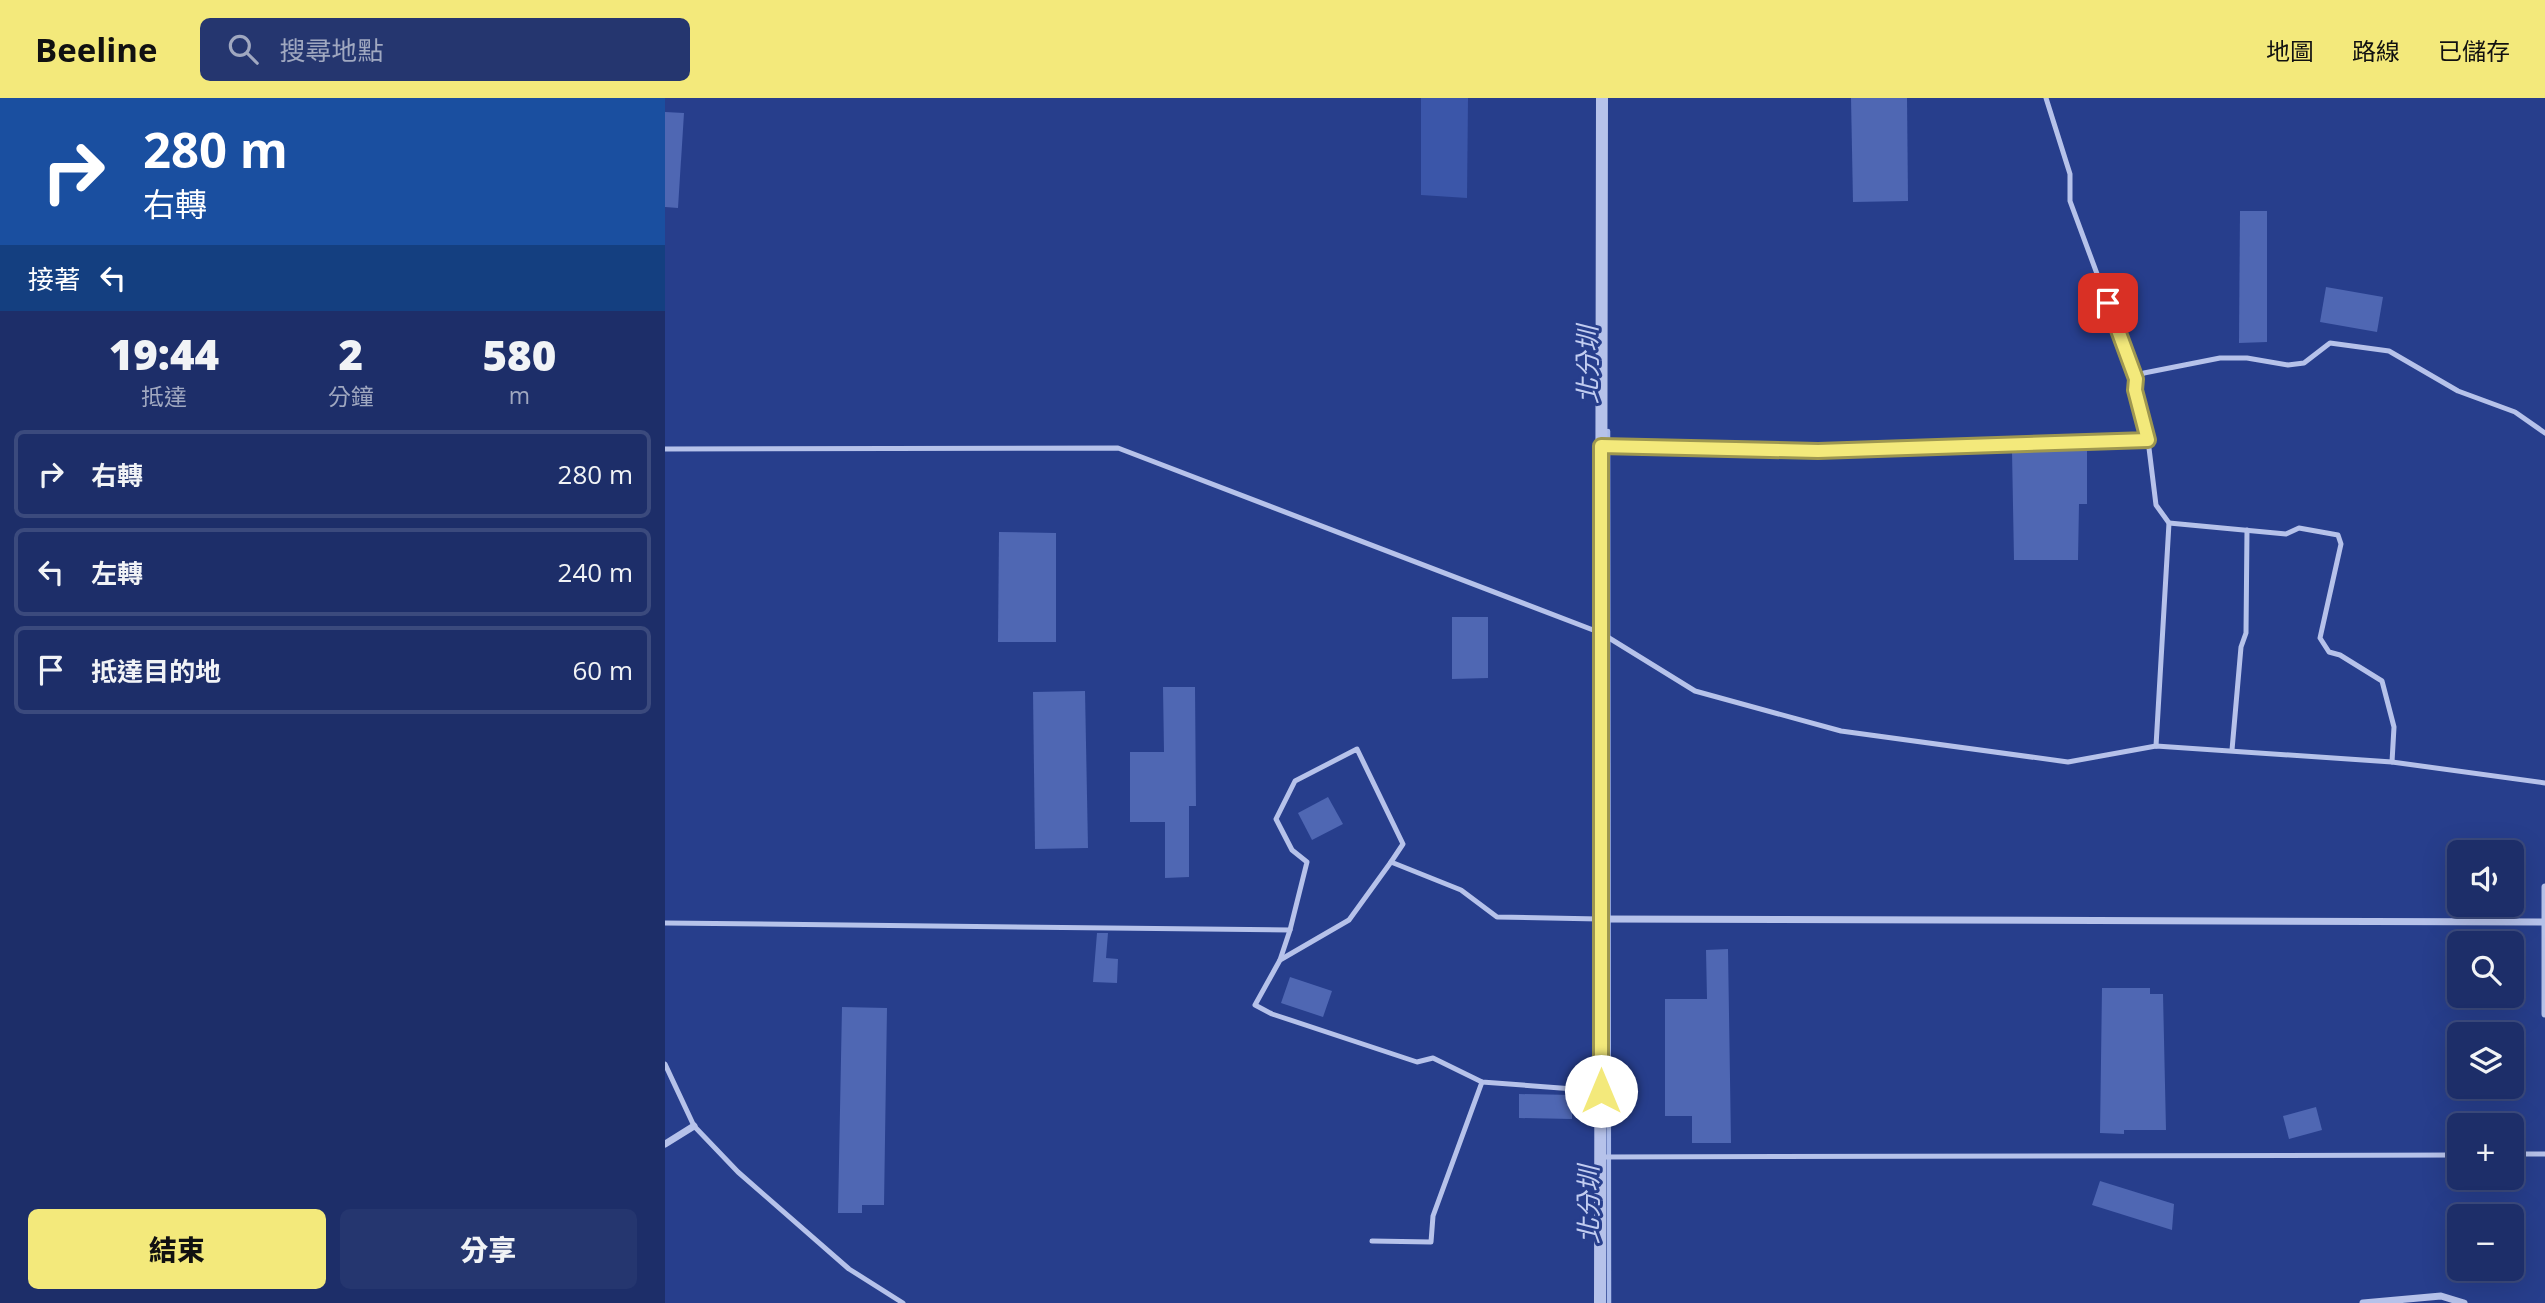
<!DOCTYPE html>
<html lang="zh-TW">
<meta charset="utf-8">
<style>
body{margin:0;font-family:"Open Sans","Noto Sans TC",sans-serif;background:#25366f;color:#f1f3f6;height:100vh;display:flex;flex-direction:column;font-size:26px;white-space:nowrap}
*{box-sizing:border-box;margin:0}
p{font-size:23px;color:#a0a8c0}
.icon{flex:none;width:38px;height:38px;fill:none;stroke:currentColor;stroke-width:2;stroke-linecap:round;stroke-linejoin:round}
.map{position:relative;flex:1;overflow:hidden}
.side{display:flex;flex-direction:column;background:#1d2e69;width:665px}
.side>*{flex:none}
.banner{background:#1a4fa0;color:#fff;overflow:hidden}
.tools{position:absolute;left:1782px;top:742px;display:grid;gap:14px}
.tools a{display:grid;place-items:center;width:77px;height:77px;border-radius:10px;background:#1d2e69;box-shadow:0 7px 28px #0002,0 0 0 2px #3b4a7d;font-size:35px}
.pin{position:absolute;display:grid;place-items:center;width:60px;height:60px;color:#fff;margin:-30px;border-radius:14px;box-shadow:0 4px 10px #0006}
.me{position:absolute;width:77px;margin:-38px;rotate:0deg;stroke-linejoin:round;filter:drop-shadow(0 0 5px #0008)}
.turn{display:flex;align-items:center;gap:24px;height:147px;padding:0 28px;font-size:32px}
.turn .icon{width:91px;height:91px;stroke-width:2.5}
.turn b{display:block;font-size:49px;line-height:60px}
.then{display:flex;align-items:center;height:66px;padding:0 28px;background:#0003;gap:14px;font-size:26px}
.eta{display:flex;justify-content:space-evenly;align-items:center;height:119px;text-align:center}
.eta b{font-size:42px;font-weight:800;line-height:49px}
.cta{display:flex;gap:14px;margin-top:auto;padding:14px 28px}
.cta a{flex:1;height:80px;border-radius:10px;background:#f3e97b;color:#111;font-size:28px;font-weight:800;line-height:80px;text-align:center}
.cta a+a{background:#25366f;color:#f1f3f6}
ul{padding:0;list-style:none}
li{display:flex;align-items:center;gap:21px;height:88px;margin:0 14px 10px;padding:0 14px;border:4px solid #3b4a7d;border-radius:10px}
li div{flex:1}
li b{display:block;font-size:26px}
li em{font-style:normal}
header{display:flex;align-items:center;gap:42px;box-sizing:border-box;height:98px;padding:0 35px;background:#f3e97b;color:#111}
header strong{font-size:33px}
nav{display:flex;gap:38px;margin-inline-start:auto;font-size:24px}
.search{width:490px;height:63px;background:#25366f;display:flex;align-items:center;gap:18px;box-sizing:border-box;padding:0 24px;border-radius:10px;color:#a0a8c0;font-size:26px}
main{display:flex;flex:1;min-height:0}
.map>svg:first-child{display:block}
</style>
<header>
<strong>Beeline</strong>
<div class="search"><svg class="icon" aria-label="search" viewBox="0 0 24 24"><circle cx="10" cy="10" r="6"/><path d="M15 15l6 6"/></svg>搜尋地點</div>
<nav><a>地圖</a><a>路線</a><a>已儲存</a></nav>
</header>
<main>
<section class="side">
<div class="banner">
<div class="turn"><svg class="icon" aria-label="right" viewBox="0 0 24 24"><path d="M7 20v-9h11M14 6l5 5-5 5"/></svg><div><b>280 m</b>右轉</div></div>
<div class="then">接著<svg class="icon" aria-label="left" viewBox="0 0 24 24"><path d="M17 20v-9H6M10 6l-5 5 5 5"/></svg></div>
</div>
<div class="eta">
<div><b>19:44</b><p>抵達</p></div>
<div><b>2</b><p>分鐘</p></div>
<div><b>580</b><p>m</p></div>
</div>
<ul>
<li><svg class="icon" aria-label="right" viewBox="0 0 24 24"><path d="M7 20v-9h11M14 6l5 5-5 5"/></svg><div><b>右轉</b></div><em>280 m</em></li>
<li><svg class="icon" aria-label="left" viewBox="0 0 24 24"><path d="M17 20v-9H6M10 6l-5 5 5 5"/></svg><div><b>左轉</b></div><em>240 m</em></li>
<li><svg class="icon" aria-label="arrive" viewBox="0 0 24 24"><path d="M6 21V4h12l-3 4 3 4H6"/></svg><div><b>抵達目的地</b></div><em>60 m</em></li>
</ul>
<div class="cta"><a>結束</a><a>分享</a></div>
</section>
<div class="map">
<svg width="1880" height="1205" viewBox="0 0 1880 1205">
<rect width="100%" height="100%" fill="#273e8c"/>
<path fill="#3b56a9" d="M756 0H803L802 100 756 97Z"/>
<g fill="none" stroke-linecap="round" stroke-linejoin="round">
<path stroke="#aabbeb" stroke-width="4.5" d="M943 333 944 1205"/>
</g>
<g fill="#4f67b3">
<path d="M1186 0H1242L1243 103 1188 104Z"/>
<path d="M0 14 19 15 13 110 0 109Z"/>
<path d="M1575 113H1602V244L1574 245Z"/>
<path d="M1661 189 1718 199 1712 234 1655 224Z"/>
<path d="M1422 351V406H1414L1413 462H1349L1347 353Z"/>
<path d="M334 434 391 435V544H333Z"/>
<path d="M787 519H823V580L787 581Z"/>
<path d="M498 589H530L531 708H524V779L500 780V724H465V654H499Z"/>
<path d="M420 593 423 750 370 751 368 594Z"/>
<path d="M663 699 678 726 647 742 633 715Z"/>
<path d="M432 835H443L441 860 453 861 452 885 428 884Z"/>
<path d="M1063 851 1066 1045H1027V1018H1000V901H1042L1041 852Z"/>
<path d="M625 879 667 893 658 919 616 905Z"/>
<path d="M1437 890H1485V896H1498L1501 1032H1459V1036L1435 1035Z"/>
<path d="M177 909 222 910 219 1107H197V1115H173Z"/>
<path d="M854 996 907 997V1021L854 1020Z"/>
<path d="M1651 1009 1657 1032 1624 1041 1618 1018Z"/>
<path d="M1435 1083 1509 1106 1507 1132 1427 1107Z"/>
</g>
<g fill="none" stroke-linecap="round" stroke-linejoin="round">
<g stroke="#b6c2ea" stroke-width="5">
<path d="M1381 0 1405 76V103L1471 281"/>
<path d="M1483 342 1491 407 1504 425 1491 648"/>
<path d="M938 348 1153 353 1468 344 1483 342 1470 292 1471 281 1479 275 1555 260H1582L1623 267 1639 265 1665 245 1724 253 1793 293 1850 314 1880 335"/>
<path d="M0 351 453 350 936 535 1030 593 1176 633 1403 664 1491 648 1727 664 1880 685"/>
<path d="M1504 425 1621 436 1634 430 1673 437 1676 446 1655 540 1664 554 1675 557 1717 583 1729 629 1727 664"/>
<path d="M1567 652 1576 549 1581 535 1582 432"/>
<path d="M726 764 684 822 615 862 590 907 607 916 752 964 768 960 817 984 935 993"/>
<path d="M0 825 625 832 642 764 627 752 611 721 630 683 692 651 738 746 726 764 796 792 832 819 934 821"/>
<path d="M615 862 625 832"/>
<path d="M0 966 29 1028 73 1074 184 1171 238 1205"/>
<path d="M1846 1056H1880"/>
<path d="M936 1059 1794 1057"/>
<path d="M707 1143 766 1144 768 1118 817 984"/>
</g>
<g stroke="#b6c2ea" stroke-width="7">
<path d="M1880 789V916"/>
<path d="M937 821 1880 824"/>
<path d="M0 1046 29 1028"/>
<path d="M1698 1205 1776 1198 1799 1205"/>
</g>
<path stroke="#b6c2ea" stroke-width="12" d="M935 1205 937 0"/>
</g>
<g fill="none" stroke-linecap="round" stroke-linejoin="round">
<defs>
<path id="route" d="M936 993V348L1153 353 1483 342 1470 292 1471 281 1443 205"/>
</defs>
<use href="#route" stroke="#9e9750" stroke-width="18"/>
<use href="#route" stroke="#f3e97b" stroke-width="12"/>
</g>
<g text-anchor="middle" stroke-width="6" stroke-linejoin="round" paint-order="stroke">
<g font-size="26" font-style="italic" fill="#c2cdf1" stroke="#273e8c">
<text transform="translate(923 267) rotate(-90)" y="9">北分圳</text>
<text transform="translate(924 1107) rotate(-90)" y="9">北分圳</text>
</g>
</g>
</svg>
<div class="tools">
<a><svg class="icon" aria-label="sound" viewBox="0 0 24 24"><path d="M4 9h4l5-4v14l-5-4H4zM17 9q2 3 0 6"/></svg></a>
<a><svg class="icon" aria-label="search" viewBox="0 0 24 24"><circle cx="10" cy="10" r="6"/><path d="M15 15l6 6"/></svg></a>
<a><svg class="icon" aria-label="layers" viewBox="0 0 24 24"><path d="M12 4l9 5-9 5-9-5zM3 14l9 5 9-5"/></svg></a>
<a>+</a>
<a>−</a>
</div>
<div class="pin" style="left:1443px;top:205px;background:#d93025"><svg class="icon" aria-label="arrive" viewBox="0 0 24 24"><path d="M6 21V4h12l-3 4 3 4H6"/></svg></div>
<svg class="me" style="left:936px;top:993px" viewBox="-20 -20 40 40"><circle r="19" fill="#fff"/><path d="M0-13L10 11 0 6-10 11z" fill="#f3e97b"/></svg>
</div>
</main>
